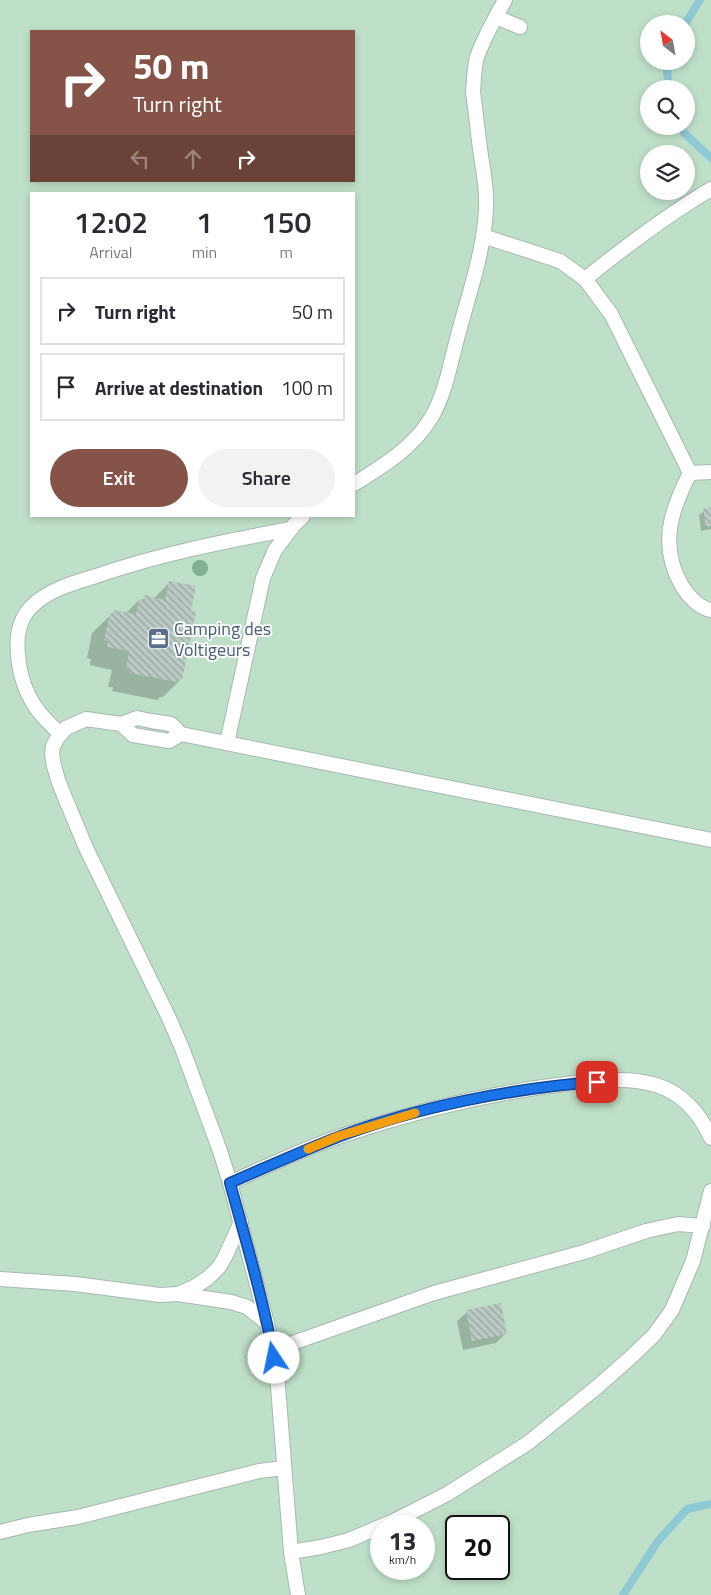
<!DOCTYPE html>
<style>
body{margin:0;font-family:"Titillium Web",sans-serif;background:#f2f2f3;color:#2b2b33;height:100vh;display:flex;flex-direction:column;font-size:19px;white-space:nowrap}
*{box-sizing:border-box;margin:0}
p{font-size:16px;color:#7c7c81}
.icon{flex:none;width:28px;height:28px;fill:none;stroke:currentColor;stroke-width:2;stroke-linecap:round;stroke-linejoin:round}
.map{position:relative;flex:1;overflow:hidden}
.drawer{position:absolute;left:30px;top:192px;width:325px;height:325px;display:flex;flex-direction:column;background:#fff;border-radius:0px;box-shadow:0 2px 8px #0003}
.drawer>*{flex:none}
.banner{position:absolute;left:30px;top:30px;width:325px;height:152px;border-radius:0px;box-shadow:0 2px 8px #0003;background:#855347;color:#fff;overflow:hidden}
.needle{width:32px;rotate:329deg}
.tools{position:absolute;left:640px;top:15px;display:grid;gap:10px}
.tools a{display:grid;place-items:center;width:55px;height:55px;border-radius:50%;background:#fff;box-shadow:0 2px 8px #0003;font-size:25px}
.speed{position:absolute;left:370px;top:1515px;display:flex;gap:10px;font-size:25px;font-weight:700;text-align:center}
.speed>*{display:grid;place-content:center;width:65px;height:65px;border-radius:50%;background:#fff;box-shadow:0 2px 8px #0003;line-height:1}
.speed small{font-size:12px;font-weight:400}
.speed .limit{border:2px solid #111;border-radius:8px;background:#fff;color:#111}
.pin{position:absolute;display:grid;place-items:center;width:42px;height:42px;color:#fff;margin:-21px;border-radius:10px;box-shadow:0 2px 8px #0006}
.me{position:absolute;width:55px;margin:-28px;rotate:349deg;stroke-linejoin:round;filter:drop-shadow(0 0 4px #0008)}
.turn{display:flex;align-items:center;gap:18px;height:105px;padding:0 20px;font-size:22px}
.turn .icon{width:65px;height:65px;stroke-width:2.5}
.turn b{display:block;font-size:35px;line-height:42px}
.lanes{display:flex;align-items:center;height:48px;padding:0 20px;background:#0003;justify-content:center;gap:25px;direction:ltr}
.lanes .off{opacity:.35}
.eta{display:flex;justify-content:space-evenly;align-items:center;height:85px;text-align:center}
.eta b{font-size:30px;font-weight:600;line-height:35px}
.button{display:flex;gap:10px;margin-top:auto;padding:10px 20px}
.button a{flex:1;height:58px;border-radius:30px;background:#855347;color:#fff;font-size:20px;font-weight:600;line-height:58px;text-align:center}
.button a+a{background:#f2f2f3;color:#2b2b33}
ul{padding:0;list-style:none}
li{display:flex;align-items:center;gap:15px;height:68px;margin:0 10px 8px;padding:0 10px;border:2px solid #e1e1e2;border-radius:0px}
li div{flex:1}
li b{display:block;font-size:19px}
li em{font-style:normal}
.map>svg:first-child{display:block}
</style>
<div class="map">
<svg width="711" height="1595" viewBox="0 0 711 1595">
<defs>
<pattern id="building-back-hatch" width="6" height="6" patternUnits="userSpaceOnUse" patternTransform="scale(1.25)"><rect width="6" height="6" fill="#bbcac4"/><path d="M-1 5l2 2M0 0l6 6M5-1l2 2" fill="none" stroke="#98a6a0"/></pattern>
</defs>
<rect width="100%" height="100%" fill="#e6efeb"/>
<path fill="#bfe0c8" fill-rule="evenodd" d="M0 0H711V1595H0ZM649 24H686V61H649ZM31 31H354V181H31ZM649 89H686V126H649ZM649 154H686V191H649ZM31 194H354V516H31ZM381 1526H424V1569H381ZM456 1526H499V1569H456Z"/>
<g fill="#0003">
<path d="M711 509V529L701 531 699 515 704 511Z"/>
<path d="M170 582 181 679 163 697H160L157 700 112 691 113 687H108L112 670 90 665 91 659 87 658 92 633 115 611 126 613 139 600H142L146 597 154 598Z"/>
<path d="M467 1312 505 1334 496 1343 463 1350 457 1321Z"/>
</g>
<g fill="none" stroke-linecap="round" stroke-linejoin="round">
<g stroke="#8ec9d4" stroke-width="8">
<path d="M685 24 700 0"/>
<path d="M669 89 667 70 670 61"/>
<path d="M681 126 684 133 711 158"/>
<path d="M623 1595 658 1541 687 1509 711 1504"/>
</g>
</g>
<g fill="url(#building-back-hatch)">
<path d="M711 508V526L706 527 703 509Z"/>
<path d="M169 581 196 586 191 611 196 612 182 680 177 679 176 682 130 673 131 669H126L129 651 107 647 108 641 104 640 110 613 113 614 114 610 136 614 139 599 144 600 145 595 165 600Z"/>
<path d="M501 1303 507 1334 472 1341 466 1310Z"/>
</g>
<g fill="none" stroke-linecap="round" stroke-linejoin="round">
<defs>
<g id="lane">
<path d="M496 17 520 27"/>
<path d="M483 236 560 261 585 279 611 314 690 473"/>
<path d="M585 279C626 246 667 215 711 189"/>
<path d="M690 473C670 512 659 546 682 586 688 596 699 608 711 610"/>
<path d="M690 473 711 472"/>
<path d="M354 484C383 466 413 448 431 418 445 395 450 365 457 339 468 296 484 253 486 209 487 191 484 173 481 156 478 135 476 113 473 92 474 80 474 68 477 57 484 37 495 18 505 0"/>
<path d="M121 724 86 719 66 728 58 737 53 746 52 754 54 766 59 783 86 848 168 1016 182 1048 220 1151 230 1183 267 1323 277 1374 291 1552 298 1595"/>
<path d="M61 734C37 714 24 695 19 664 16 643 16 623 31 607 48 590 73 583 96 576 160 554 225 541 291 529"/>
<path d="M181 734 169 741 133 735 121 724 137 718 151 721 171 724 181 734 711 840"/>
<path d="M227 743 263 578 275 550 294 525 303 516"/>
<path d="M230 1183C267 1166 303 1149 341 1136 414 1111 489 1093 566 1084 594 1081 628 1076 656 1085 682 1093 700 1114 711 1138"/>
<path d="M0 1279 75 1284 160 1295 178 1294 194 1287 208 1278 219 1267 225 1257 241 1222"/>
<path d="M178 1294 231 1302 247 1307 267 1323"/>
<path d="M273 1350 434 1293 584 1252 646 1231 678 1224 703 1226"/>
<path d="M0 1532 28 1525 78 1517 259 1471 284 1468"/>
<path d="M291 1552 321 1547 349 1540 396 1520 447 1494 528 1443 597 1387 630 1358 654 1335 672 1310 693 1261 711 1191"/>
</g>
</defs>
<use href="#lane" stroke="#a8b8b2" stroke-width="16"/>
<use href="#lane" stroke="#fff" stroke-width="14"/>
</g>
<circle fill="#80af93" cx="200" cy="568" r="8"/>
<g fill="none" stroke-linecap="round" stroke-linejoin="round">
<defs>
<path id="route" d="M274 1358C263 1299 246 1241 230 1183 266 1167 302 1151 338 1137 417 1107 513 1088 597 1082"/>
</defs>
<use href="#route" stroke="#114b97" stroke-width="12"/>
<use href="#route" stroke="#1a73e8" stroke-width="9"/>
<path stroke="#f59e0b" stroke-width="9" d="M308 1149 339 1136 415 1113"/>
</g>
<defs>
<symbol id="office-square" viewBox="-11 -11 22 22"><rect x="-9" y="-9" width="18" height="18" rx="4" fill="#5c6f8a" stroke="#f7fbf9"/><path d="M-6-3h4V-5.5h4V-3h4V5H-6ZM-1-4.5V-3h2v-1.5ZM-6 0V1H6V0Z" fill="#fff"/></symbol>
</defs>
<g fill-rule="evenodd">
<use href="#office-square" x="146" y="626" width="25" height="25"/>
</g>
<g text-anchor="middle" stroke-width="4" stroke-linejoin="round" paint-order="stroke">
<g font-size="18" fill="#4e5e75" stroke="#f7fbf9" text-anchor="start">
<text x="174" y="635">Camping des<tspan x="174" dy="21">Voltigeurs</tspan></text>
</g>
</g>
</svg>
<div class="tools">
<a><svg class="needle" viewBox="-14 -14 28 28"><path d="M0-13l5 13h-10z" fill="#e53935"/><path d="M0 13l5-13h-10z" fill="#7c7c81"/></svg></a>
<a><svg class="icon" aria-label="search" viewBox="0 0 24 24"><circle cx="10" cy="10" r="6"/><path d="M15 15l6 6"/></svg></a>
<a><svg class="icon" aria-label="layers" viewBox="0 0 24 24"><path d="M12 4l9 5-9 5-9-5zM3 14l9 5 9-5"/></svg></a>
</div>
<div class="speed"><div>13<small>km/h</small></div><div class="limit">20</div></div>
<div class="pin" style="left:597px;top:1082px;background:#d93025"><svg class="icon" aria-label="arrive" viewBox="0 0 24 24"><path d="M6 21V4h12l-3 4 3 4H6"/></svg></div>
<svg class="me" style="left:274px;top:1358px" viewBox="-20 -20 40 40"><circle r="19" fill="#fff"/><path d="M0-13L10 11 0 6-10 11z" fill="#1a73e8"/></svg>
<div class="banner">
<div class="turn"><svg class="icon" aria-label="right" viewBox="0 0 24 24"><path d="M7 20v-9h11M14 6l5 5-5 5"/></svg><div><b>50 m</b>Turn right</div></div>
<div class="lanes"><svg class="icon off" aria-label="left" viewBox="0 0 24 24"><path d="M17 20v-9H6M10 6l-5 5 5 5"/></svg><svg class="icon off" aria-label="ahead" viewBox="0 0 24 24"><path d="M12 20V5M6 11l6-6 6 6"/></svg><svg class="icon" aria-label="right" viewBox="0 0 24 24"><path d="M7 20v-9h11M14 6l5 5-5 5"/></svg></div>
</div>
<section class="drawer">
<div class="eta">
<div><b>12:02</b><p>Arrival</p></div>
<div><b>1</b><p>min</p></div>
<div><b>150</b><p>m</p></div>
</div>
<ul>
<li><svg class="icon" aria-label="right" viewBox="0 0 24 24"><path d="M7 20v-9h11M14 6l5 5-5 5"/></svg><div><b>Turn right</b></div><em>50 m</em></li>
<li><svg class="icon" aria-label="arrive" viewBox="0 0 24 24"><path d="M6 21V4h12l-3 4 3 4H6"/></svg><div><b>Arrive at destination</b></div><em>100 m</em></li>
</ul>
<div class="button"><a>Exit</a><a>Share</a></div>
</section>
</div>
